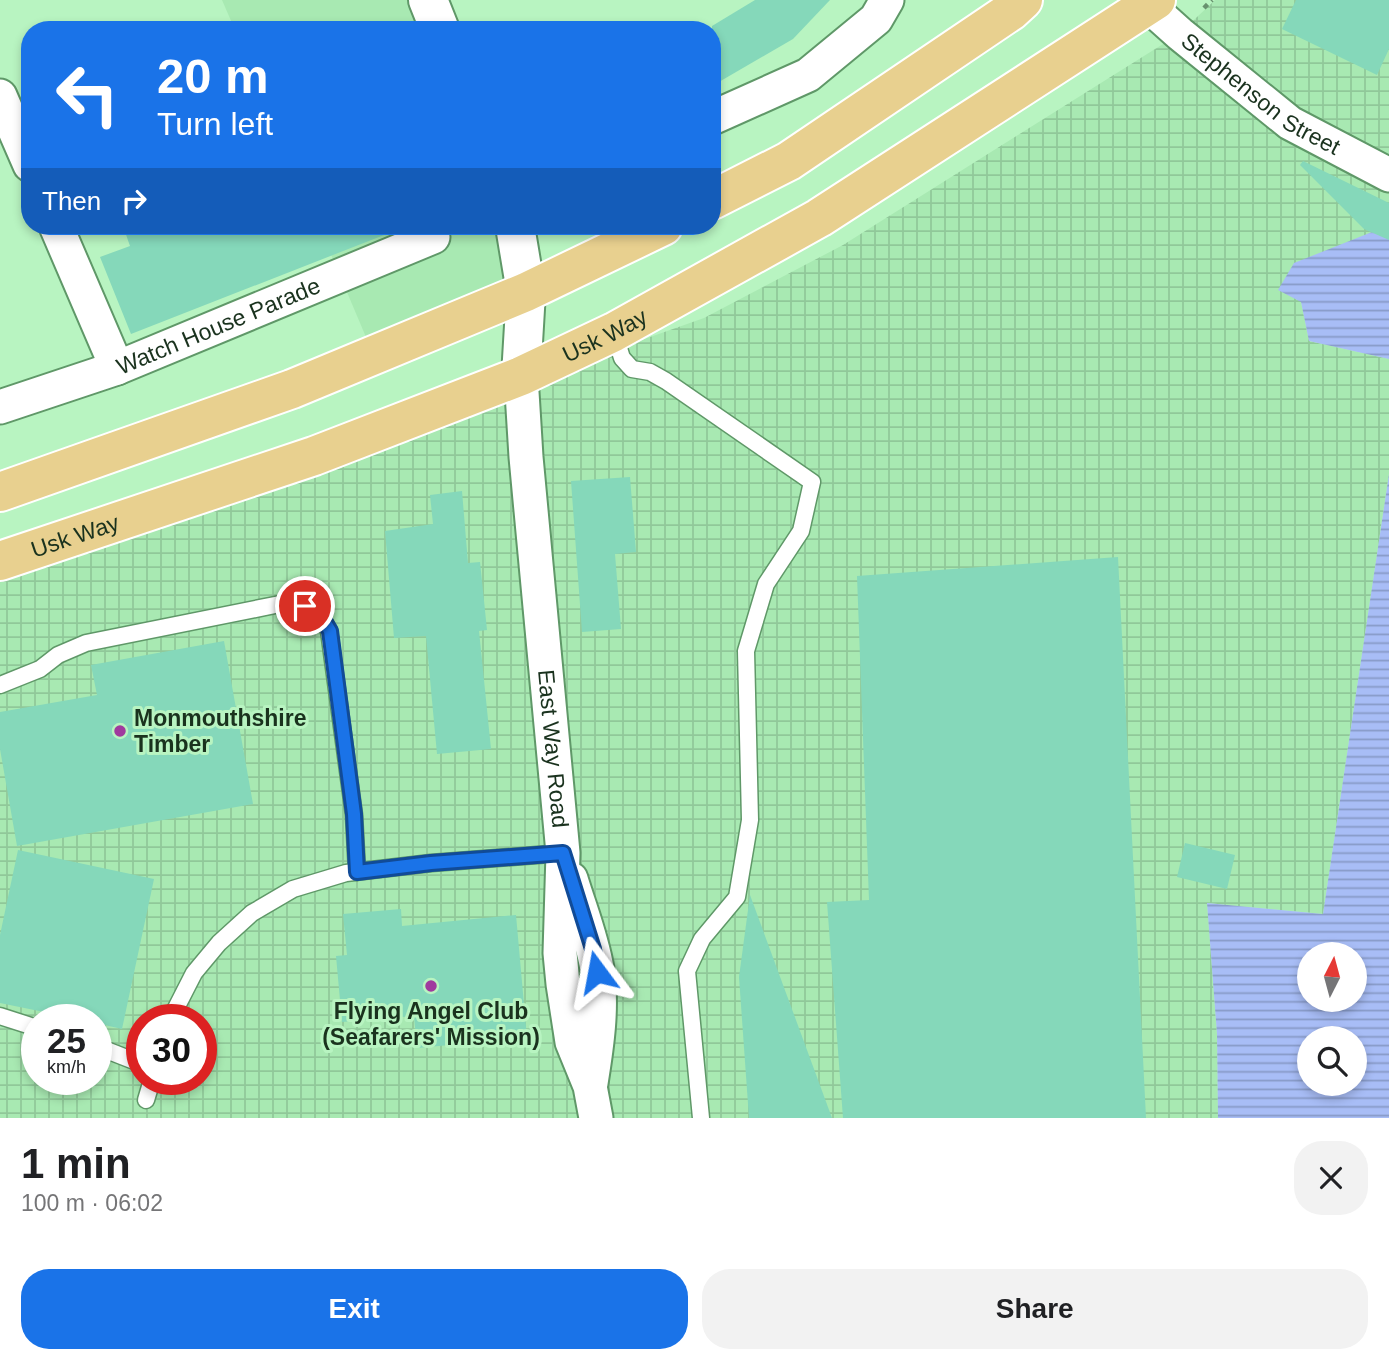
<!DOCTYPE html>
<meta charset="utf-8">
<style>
body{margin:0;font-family:Helvetica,sans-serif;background:#f2f2f2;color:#202124;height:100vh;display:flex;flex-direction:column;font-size:26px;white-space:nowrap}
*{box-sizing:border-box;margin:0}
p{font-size:23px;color:#757577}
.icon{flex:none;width:38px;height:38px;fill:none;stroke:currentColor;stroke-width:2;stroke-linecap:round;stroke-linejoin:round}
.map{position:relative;height:1118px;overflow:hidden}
.details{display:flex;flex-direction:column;background:#fff;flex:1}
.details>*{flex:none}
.guide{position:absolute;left:21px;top:21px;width:700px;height:214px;border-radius:28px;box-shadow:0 4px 10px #0003;background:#1a73e8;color:#fff;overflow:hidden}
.needle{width:46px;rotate:6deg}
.tools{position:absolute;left:1297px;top:942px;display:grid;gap:14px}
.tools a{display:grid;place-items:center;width:70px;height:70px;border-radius:50%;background:#fff;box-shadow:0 4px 10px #0003;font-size:35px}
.speed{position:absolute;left:21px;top:1004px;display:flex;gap:14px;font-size:35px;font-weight:700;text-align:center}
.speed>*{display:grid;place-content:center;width:91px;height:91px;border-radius:50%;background:#fff;box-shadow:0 4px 10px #0003;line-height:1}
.speed small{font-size:18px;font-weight:400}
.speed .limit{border:10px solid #d22;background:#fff;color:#111}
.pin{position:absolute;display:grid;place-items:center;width:60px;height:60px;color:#fff;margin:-30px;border:4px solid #fff;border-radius:50%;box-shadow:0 2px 7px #0007}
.me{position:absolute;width:77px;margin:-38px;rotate:347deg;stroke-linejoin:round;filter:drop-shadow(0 0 5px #0008)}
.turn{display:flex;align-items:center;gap:24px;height:147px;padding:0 21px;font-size:32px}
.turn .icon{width:91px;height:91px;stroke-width:2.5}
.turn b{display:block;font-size:49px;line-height:60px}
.then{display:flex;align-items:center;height:66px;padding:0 21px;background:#0003;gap:14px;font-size:26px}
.round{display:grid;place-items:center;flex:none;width:74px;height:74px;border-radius:28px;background:#f2f2f2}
.summary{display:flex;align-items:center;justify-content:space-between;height:119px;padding:0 21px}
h1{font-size:42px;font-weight:700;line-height:52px}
.action{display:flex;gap:14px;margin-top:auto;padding:14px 21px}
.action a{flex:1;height:80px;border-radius:28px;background:#1a73e8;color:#fff;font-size:28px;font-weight:700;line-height:80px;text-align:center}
.action a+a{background:#f2f2f2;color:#202124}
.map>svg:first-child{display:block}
</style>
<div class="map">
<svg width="1389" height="1118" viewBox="0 0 1389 1118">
<defs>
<pattern id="industrial-grid" width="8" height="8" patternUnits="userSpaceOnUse" patternTransform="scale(1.75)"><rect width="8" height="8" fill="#a8e9b2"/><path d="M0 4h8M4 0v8" fill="none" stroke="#90c899"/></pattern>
<pattern id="water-rules" width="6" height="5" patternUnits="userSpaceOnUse" patternTransform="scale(1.75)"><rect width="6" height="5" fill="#a8bdf6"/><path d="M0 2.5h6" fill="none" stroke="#889ac7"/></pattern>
</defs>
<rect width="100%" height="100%" fill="#b8f4c1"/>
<g fill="#a8e9b2">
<path d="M222 0H428L440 30H235Z"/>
<path d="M319 226H515L526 292 374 356Z"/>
</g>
<path fill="url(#industrial-grid)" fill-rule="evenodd" d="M1215 0H1389V239L1301 302 1309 341 1389 359V474L1323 914 1207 903 1217 1034 1218 1118H0V561L314 456 704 318 843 245 1179 34ZM37 1020H96V1080H37ZM142 1020H201V1080H142Z"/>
<g fill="url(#water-rules)" fill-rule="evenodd">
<path d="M1372 232 1389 239V359L1309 341 1301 302 1278 290 1294 263Z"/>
<path d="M1389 474V1118H1218L1217 1034 1207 903 1323 914ZM1309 954H1354V999H1309ZM1309 1038H1354V1083H1309Z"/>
</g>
<g fill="#85d8ba">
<path d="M755 0H830L793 39 712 86V26Z"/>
<path d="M1296 0H1389V49L1377 75 1282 29Z"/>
<path d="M1303 161 1389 203V240L1364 229 1300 165Z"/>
<path d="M123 226H401L402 228 131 334 100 257 130 246Z"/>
<path d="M630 477 636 552 615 554 621 629 582 632 571 481Z"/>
<path d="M462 491 468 563 480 562 487 630 479 631 491 749 437 754 426 636 394 638 385 531 433 524 430 495Z"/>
<path d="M1118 557 1146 1118H843L827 902 869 900 857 576Z"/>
<path d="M224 641 253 804 17 846 0 749V712L97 695 91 665Z"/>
<path d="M1185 843 1235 855 1227 889 1177 877Z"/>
<path d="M18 850 154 879 122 1029 96 1023V1020H83L0 1003V935Z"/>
<path d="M750 895 832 1118H749L739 977Z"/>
<path d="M401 909 402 926 516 915 527 1038 417 1048 414 1016 342 1022 336 956 347 955 343 914Z"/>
</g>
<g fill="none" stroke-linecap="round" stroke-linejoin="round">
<defs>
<g id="service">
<path d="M614 332 622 358 632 369 650 372 666 381 812 482 801 531 766 584 746 651 750 820 737 897 702 939 687 971 701 1118"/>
<path d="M0 685 40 669 58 655 86 643 280 604 317 609 329 631 354 815 357 872"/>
<path d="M0 1016 37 1028"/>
<path d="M170 1020 194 973 219 943 252 913 293 889 346 873 431 863 563 853"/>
<path d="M96 1046 142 1064"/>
<path d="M146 1100 152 1080"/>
</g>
<g id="minor">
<path id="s1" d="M1142 0 1180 34 1290 123 1389 175"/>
<path d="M0 96 30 165"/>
<path d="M712 118 808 75 876 19 887 0"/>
<path d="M56 226 117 368"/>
<path id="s2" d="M521 376 526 457 563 853 560 953 563 984 572 1042 590 1086 596 1118"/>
<path id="s3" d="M0 407 117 368 433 237"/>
<path d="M571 879C580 909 592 938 597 969 603 1006 597 1046 591 1083"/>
</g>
<g id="tertiary">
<path d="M428 0 440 30"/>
<path d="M515 226 526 292 521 376"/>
</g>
<g id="primary">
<path d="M712 200 789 161 1011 11 1023 0"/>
<path d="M0 492 292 389 526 292 663 226"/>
<path id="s4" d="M0 561 314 456 521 376 614 332 819 218 1156 0"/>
</g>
</defs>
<use href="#service" stroke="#5f9868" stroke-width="19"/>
<use href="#minor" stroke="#5f9868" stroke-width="37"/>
<use href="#tertiary" stroke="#5f9868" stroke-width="42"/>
<use href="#primary" stroke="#fff" stroke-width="42"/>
<path stroke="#67916e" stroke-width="4.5" stroke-dasharray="5 5" stroke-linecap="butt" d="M1204 8 1212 0"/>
<use href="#service" stroke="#fff" stroke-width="16"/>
<use href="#minor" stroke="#fff" stroke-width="33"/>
<use href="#tertiary" stroke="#fff" stroke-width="38"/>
<use href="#primary" stroke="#e8d08f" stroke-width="38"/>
</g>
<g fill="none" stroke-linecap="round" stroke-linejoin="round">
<defs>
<path id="route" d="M305 606 317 609 330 631 354 814 357 872 431 863 563 853 593 949 597 972"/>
</defs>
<use href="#route" stroke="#114b97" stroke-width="18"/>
<use href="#route" stroke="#1a73e8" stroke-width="12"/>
</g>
<g fill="#a03a9e" stroke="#b8f4c1" stroke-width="2.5">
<circle cx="120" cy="731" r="7"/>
<circle cx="431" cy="986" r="7"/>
</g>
<g text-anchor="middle" stroke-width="6" stroke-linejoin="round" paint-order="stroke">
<g font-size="23" fill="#1a321e" stroke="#b8f4c1">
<text dy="8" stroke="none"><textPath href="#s1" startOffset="152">Stephenson Street</textPath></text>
<text dy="8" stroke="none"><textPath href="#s3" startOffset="233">Watch House Parade</textPath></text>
<text dy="8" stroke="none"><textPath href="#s4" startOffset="646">Usk Way</textPath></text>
<text dy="8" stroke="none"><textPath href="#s4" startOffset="79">Usk Way</textPath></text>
<text dy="8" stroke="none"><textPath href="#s2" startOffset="374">East Way Road</textPath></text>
</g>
<g font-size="23" font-weight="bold" fill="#1a321e" stroke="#b8f4c1" text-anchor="start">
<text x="134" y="726">Monmouthshire<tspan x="134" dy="26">Timber</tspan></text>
<text x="431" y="1019" text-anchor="middle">Flying Angel Club<tspan x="431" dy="26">(Seafarers' Mission)</tspan></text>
</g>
</g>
</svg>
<div class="tools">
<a><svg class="needle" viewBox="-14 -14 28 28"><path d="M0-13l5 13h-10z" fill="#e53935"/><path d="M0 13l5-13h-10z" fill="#757577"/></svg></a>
<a><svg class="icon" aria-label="search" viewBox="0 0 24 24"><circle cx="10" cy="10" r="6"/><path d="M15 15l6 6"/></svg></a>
</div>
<div class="speed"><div>25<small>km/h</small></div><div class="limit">30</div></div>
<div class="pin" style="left:305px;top:606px;background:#d93025"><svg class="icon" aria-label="arrive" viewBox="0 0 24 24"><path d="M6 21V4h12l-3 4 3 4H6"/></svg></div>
<svg class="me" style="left:597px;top:972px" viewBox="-20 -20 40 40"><path d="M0-17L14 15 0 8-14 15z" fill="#1a73e8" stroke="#fff" stroke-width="4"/></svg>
<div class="guide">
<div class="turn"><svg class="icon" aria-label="left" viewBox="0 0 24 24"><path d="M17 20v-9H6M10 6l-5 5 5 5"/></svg><div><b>20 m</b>Turn left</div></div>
<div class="then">Then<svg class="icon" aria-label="right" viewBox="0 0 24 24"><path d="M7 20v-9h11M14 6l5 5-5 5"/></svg></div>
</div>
</div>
<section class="details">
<div class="summary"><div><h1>1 min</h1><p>100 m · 06:02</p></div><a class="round"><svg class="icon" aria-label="close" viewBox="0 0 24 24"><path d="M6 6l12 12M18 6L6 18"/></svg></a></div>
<div class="action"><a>Exit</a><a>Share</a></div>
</section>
